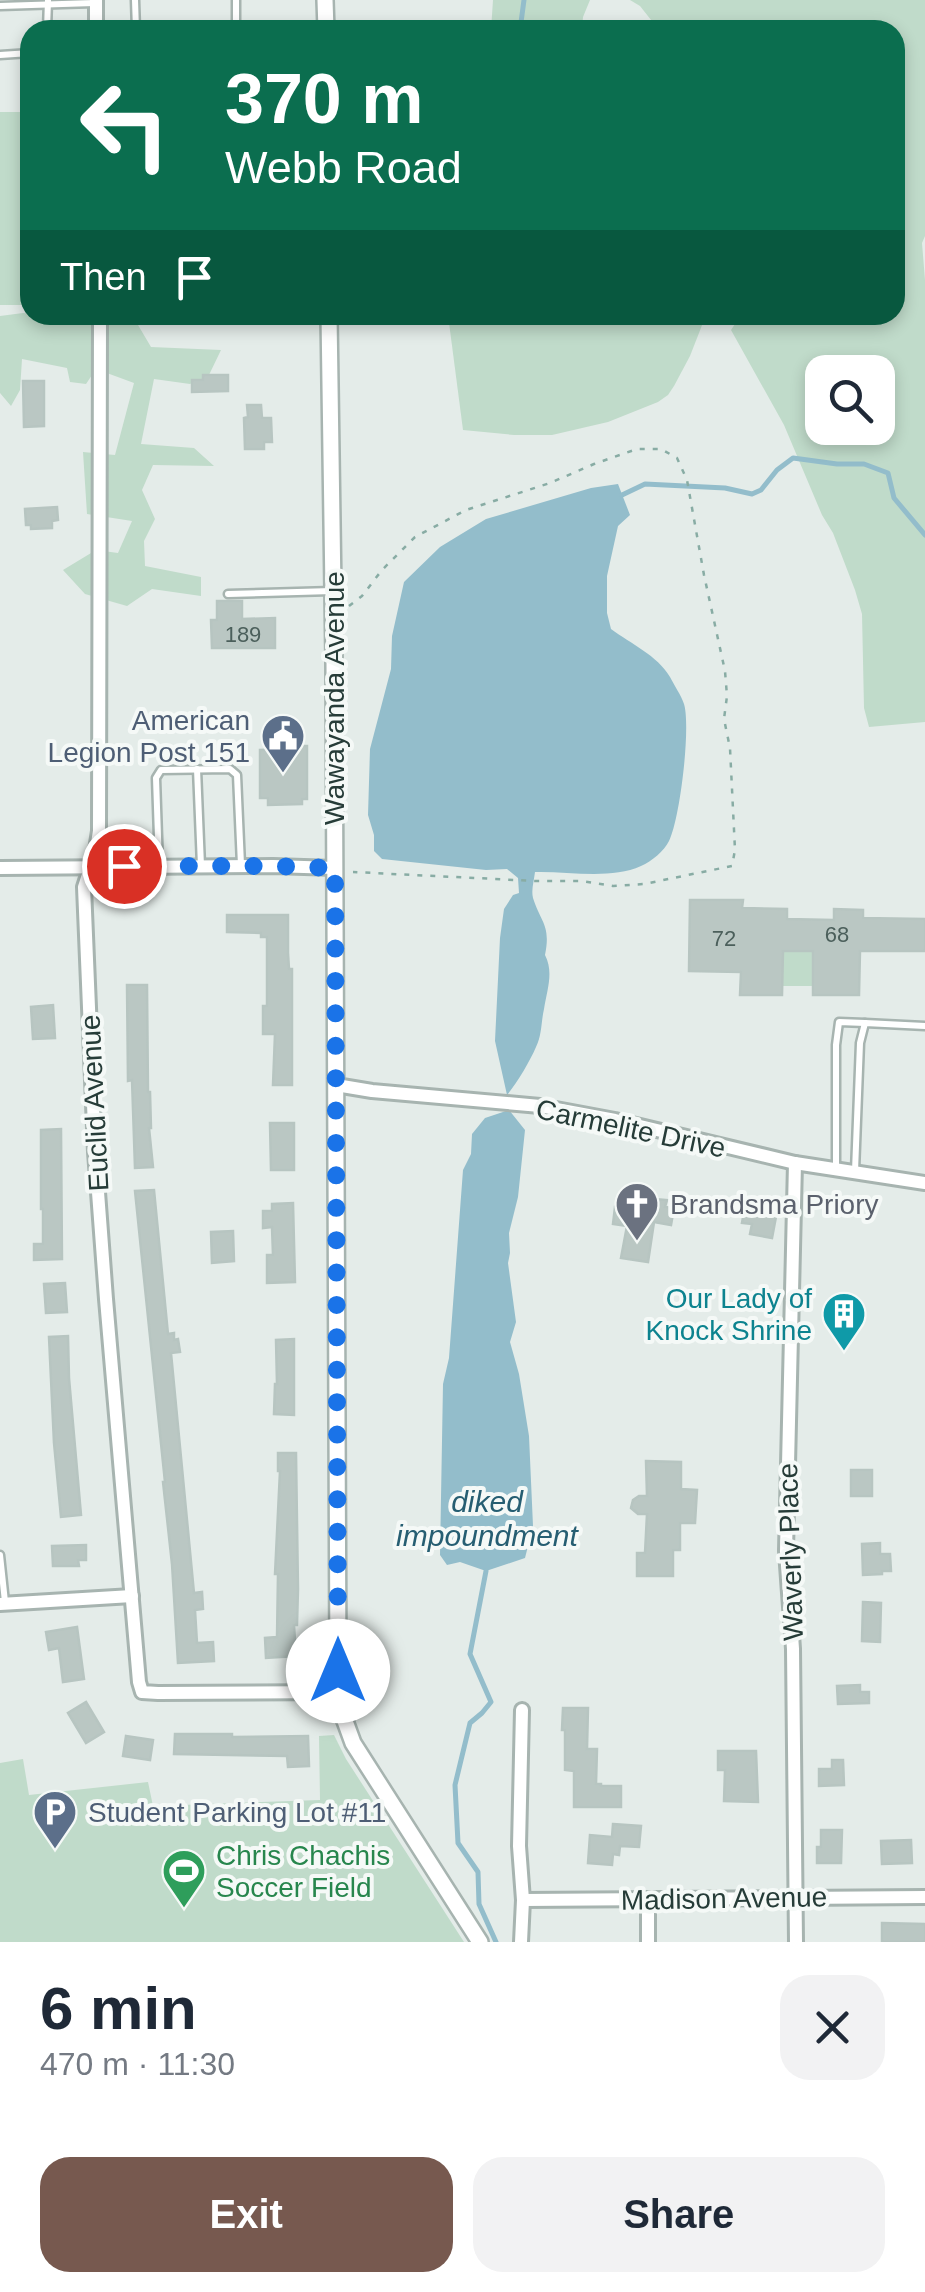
<!DOCTYPE html>
<meta charset="utf-8">
<style>
body{margin:0;font-family:Arial,sans-serif;background:#f2f2f3;color:#1f2937;height:100vh;display:flex;flex-direction:column;font-size:38px;white-space:nowrap}
*{box-sizing:border-box;margin:0}
p{font-size:32px;color:#747a83}
.icon{flex:none;width:55px;height:55px;fill:none;stroke:currentColor;stroke-width:2;stroke-linecap:round;stroke-linejoin:round}
.map{position:relative;height:1942px;overflow:hidden}
.drawer{display:flex;flex-direction:column;background:#fff;flex:1}
.drawer>*{flex:none}
.top-card{position:absolute;left:20px;top:20px;width:885px;height:305px;border-radius:30px;box-shadow:0 5px 15px #0003;background:#0b6e4f;color:#fff;overflow:hidden}
.tools{position:absolute;left:805px;top:355px;display:grid;gap:20px}
.tools a{display:grid;place-items:center;width:90px;height:90px;border-radius:20px;background:#fff;box-shadow:0 5px 15px #0003;font-size:50px}
.pin{position:absolute;display:grid;place-items:center;width:85px;height:85px;color:#fff;margin:-42px;border:5px solid #fff;border-radius:50%;box-shadow:0 2px 10px #0007}
.me{position:absolute;width:110px;margin:-55px;rotate:0deg;stroke-linejoin:round;filter:drop-shadow(0 0 8px #0008)}
.turn{display:flex;align-items:center;gap:35px;height:210px;padding:0 40px;font-size:45px}
.turn .icon{width:130px;height:130px;stroke-width:2.5}
.turn b{display:block;font-size:70px;line-height:85px}
.then{display:flex;align-items:center;height:95px;padding:0 40px;background:#0003;gap:20px;font-size:38px}
.round{display:grid;place-items:center;flex:none;width:105px;height:105px;border-radius:30px;background:#f2f2f3}
.overview{display:flex;align-items:center;justify-content:space-between;height:170px;padding:0 40px}
h1{font-size:60px;font-weight:700;line-height:75px}
.cta{display:flex;gap:20px;margin-top:auto;padding:20px 40px}
.cta a{flex:1;height:115px;border-radius:30px;background:#77594f;color:#fff;font-size:40px;font-weight:700;line-height:115px;text-align:center}
.cta a+a{background:#f2f2f3;color:#1f2937}
.map>svg:first-child{display:block}
</style>
<div class="map">
<svg width="925" height="1942" viewBox="0 0 925 1942">
<rect width="100%" height="100%" fill="#e4ece9"/>
<g fill="#c0dbca" fill-rule="evenodd">
<path d="M493 0H590L583 17 582 30H491Z"/>
<path d="M630 0H925V236L922 243 925 280V722L869 727 864 708 862 614 855 590 833 533 822 515 784 425 731 330 741 315H895V30H659L640 6ZM822 372H878V428H822Z"/>
<rect x="0" y="112" width="30" height="193"/>
<path d="M23 313 138 325 151 347 221 350 208 377 190 384 154 379 141 444 194 448 214 466 153 465 142 490 155 519 144 541 145 566 201 577V596L152 589 127 606 85 594 63 570 96 550 118 553 132 521 87 514 83 452 115 455 134 383 96 369 86 384 70 382 67 368 22 359 20 390 11 406 0 393V316Z"/>
<path d="M448 315H706L690 356 674 386 668 395 658 402 608 422 552 435H514L463 430Z"/>
<rect x="783" y="951" width="30" height="35"/>
<path d="M334 1735 346 1759 464 1942H0V1763L23 1759 29 1795 148 1782 153 1806 320 1800 319 1736Z"/>
</g>
<g fill="#93bdcb">
<path d="M618 484 630 515 618 526 607 576V613L611 629C631 644 657 655 670 677 674 685 681 695 684 704 691 727 680 819 669 841 664 851 652 861 641 866 610 880 568 871 535 872 534 881 531 890 533 898 541 923 551 925 545 955 554 972 547 990 544 1009 541 1022 542 1035 536 1047 530 1061 517 1083 507 1095L495 1041 500 938 504 909 513 895 519 893 518 878 507 869 486 870 382 859 374 851V835L368 815 370 749 391 669 392 636 404 582 440 547 486 519 591 488Z"/>
<path d="M509 1110 525 1130 518 1197 509 1233 510 1253 508 1263 516 1322 510 1342 519 1374 529 1436 533 1526 525 1558 486 1571 460 1562 447 1565 440 1555 443 1384 449 1358 463 1170 471 1154 472 1134 485 1118Z"/>
</g>
<g fill="none" stroke-linecap="round" stroke-linejoin="round">
<g stroke="#93bdcb" stroke-width="5">
<path d="M520 30 524 0"/>
<path d="M622 495 645 484 725 488 752 494 761 490 777 470 793 458 837 464H864L888 473 894 498 925 535"/>
<path d="M486 1571 470 1654 491 1702 482 1713 470 1723 455 1785 458 1843 478 1872 479 1904 496 1942"/>
</g>
</g>
<g fill="#bac7c3" stroke="#b7c5c1" stroke-width="2.5">
<path d="M203 375H228V391L192 392V380H203Z"/>
<path d="M23 381H44V426L24 427Z"/>
<path d="M247 405H261L262 418H271L272 442H264V449H245L244 418 248 417Z"/>
<path d="M57 507 58 520 52 521V528L31 529V525H26L25 509Z"/>
<path d="M217 601H242V619L275 618V648H212L211 620H217Z"/>
<path d="M291 746H307V799H302V804L268 805V798H260V750L292 749Z"/>
<path d="M690 900H743L742 908 787 909V919L834 920V909L863 910V918L925 919V951H860L859 995H813V951H783L782 995H740L741 972 689 971Z"/>
<path d="M227 915H288V953L289 969H292V1085H273L275 1034H263V1006H267V937H261V933L227 932Z"/>
<path d="M127 985H147L148 1092H150L151 1128H149L153 1167 135 1168 132 1080 128 1081Z"/>
<path d="M53 1005 55 1038 33 1039 31 1007Z"/>
<path d="M270 1123H294V1170H271Z"/>
<path d="M61 1129 62 1259 34 1260V1244H43V1209H41V1130Z"/>
<path d="M154 1190 168 1334 174 1333V1340L178 1339 180 1352 171 1353 194 1593 202 1592 203 1609 195 1610 197 1643 213 1642 214 1661 178 1663 172 1564 163 1482H165L135 1191Z"/>
<path d="M632 1197 667 1200 665 1207 674 1208 671 1225 654 1222 648 1262 621 1258 627 1226 613 1224 615 1207 621 1208Z"/>
<path d="M746 1201 778 1206 772 1238 750 1234 752 1224 742 1223Z"/>
<path d="M293 1203 295 1282 267 1283V1255H273L272 1227 263 1228V1211H272V1204Z"/>
<path d="M233 1231 234 1261 212 1263 211 1232Z"/>
<path d="M65 1283 67 1312 46 1313 44 1284Z"/>
<path d="M68 1336 69 1378 81 1515 61 1517 54 1443 49 1337Z"/>
<path d="M294 1339V1415L274 1414 275 1384H277L276 1340Z"/>
<path d="M278 1453H296L298 1589 297 1625H294L296 1656 266 1658 265 1638 277 1637 278 1574H275L280 1471H278Z"/>
<path d="M646 1461 681 1462V1489L697 1490 695 1523H680V1550H673V1576H637V1553H645L647 1514H638L631 1508 633 1500 639 1496H647Z"/>
<rect x="851" y="1470" width="21" height="26"/>
<path d="M880 1543V1554H890L891 1571H882V1574L863 1575 862 1544Z"/>
<path d="M86 1545V1560H78L79 1566H53L52 1546Z"/>
<path d="M863 1602 881 1603 880 1642 862 1641Z"/>
<path d="M77 1627 84 1679 63 1682 59 1648 49 1650 46 1632Z"/>
<path d="M860 1685V1692H869V1703L838 1704 837 1686Z"/>
<path d="M86 1702 104 1732 86 1743 68 1713Z"/>
<path d="M563 1708H588L587 1749H597L596 1784H601V1786H621V1807H574V1771L565 1770V1730H562Z"/>
<path d="M175 1734H232V1737L308 1736 309 1766 288 1767 287 1756 174 1754Z"/>
<path d="M126 1736 153 1740 150 1760 123 1756Z"/>
<path d="M718 1751H756L758 1802 724 1801 725 1770H718Z"/>
<path d="M832 1760H843L844 1785 819 1786V1769H832Z"/>
<path d="M613 1824 641 1826 639 1847 620 1846 619 1855 613 1854 612 1865 588 1863 590 1835 612 1837Z"/>
<path d="M821 1830H842L841 1863H817V1847H821Z"/>
<path d="M911 1840 912 1863 882 1864 881 1841Z"/>
<path d="M882 1923 925 1924V1942H882Z"/>
</g>
<g fill="none" stroke-linecap="round" stroke-linejoin="round">
<defs>
<g id="service">
<path d="M135 0 136 30"/>
<path d="M0 6 94 3"/>
<path d="M47 30 48 0"/>
<path d="M236 30V0"/>
<path d="M0 55 30 53"/>
<path d="M228 594 332 591"/>
<path d="M197 769 201 866"/>
<path d="M159 866 156 778 161 770 230 769 237 775 241 865"/>
<path d="M836 1169V1045L839 1022 865 1023"/>
<path d="M855 1171 860 1043 865 1023 925 1026"/>
<path d="M0 1555 5 1602"/>
</g>
<g id="minor">
<path d="M96 30V0"/>
<path d="M100 315 99 831 96 850 84 887 95 1152 106 1299 139 1682 142 1692 158 1693 340 1692"/>
<path d="M0 868 273 866 335 868"/>
<path d="M336 1085 372 1091 540 1106 615 1120 795 1163 925 1183"/>
<path d="M795 1163 786 1551 793 1649 796 1942"/>
<path d="M0 1604 132 1596"/>
<path d="M523 1900 925 1897"/>
<path d="M521 1942 523 1900 519 1846 522 1710"/>
<path d="M648 1942V1899"/>
</g>
<g id="tertiary">
<path d="M325 0 326 30"/>
<path d="M329 315 334 661 338 1671 341 1710 353 1743 480 1942"/>
</g>
</defs>
<use href="#service" stroke="#a7b4b0" stroke-width="11"/>
<use href="#minor" stroke="#a7b4b0" stroke-width="18"/>
<use href="#tertiary" stroke="#a7b4b0" stroke-width="20"/>
<path stroke="#88aca4" stroke-width="2.5" stroke-dasharray="5 8" stroke-linecap="butt" d="M349 606 362 596 382 570 415 537 466 510 550 483 594 464 637 449H661L677 458 687 480 704 575 725 671 727 696 724 719 730 748 735 850 732 866 644 884 613 886 582 881H536L353 872"/>
<use href="#service" stroke="#fff" stroke-width="6"/>
<use href="#minor" stroke="#fff" stroke-width="12"/>
<use href="#tertiary" stroke="#fff" stroke-width="15"/>
</g>
<g fill="none" stroke-linecap="round" stroke-linejoin="round">
<path stroke="#1a73e8" stroke-width="18" stroke-dasharray="0 32.4" d="M124 866H273L335 868 338 1671"/>
</g>
<defs>
<symbol id="civic-pin" viewBox="-11 -11 22 30"><path d="M0 17L-7.5 6A9.5 9.5 0 1 1 7.5 6Z" fill="#5c6f8a" stroke="#f5f9f7"/><path d="M-.6-6.5H3V-4.5H.6V-3L4-1V1h2V6H-6V1h2V-1L-.6-3ZM-1.2 2.5V6h2.4V2.5Z" fill="#fff"/></symbol>
<symbol id="church-pin" viewBox="-11 -11 22 30"><path d="M0 17L-7.5 6A9.5 9.5 0 1 1 7.5 6Z" fill="#6b7280" stroke="#f5f9f7"/><path d="M-1.2-6h2.4v3.5h3.3v2.4h-3.3V6h-2.4V-.1h-3.3v-2.4h3.3Z" fill="#fff"/></symbol>
<symbol id="building-pin" viewBox="-11 -11 22 30"><path d="M0 17L-7.5 6A9.5 9.5 0 1 1 7.5 6Z" fill="#0f9aa8" stroke="#f5f9f7"/><path d="M-4-6H4V6H1V3H-1V6H-4ZM-2.5-4.3h1.7v1.8h-1.7ZM.8-4.3h1.7v1.8H.8ZM-2.5-1h1.7V.8h-1.7ZM.8-1h1.7V.8H.8Z" fill="#fff"/></symbol>
<symbol id="parking-pin" viewBox="-11 -11 22 30"><path d="M0 17L-7.5 6A9.5 9.5 0 1 1 7.5 6Z" fill="#5c6f8a" stroke="#f5f9f7"/><path d="M-3.5-5.5H1a3.5 3.5 0 0 1 0 7H-1V5.5H-3.5ZM-1-3.4V-.6H.8a1.4 1.4 0 0 0 0-2.8Z" fill="#fff"/></symbol>
<symbol id="stadium-pin" viewBox="-11 -11 22 30"><path d="M0 17L-7.5 6A9.5 9.5 0 1 1 7.5 6Z" fill="#2e9e5b" stroke="#f5f9f7"/><path d="M0-5a6.5 5 0 1 0 0 10a6.5 5 0 1 0 0-10ZM-3.5-1.8h7v3.6h-7Z" fill="#fff"/></symbol>
</defs>
<g fill-rule="evenodd">
<use href="#civic-pin" x="258" y="711" width="50" height="68"/>
<use href="#church-pin" x="612" y="1179" width="50" height="68"/>
<use href="#building-pin" x="819" y="1289" width="50" height="68"/>
<use href="#parking-pin" x="30" y="1787" width="50" height="68"/>
<use href="#stadium-pin" x="159" y="1846" width="50" height="68"/>
</g>
<g text-anchor="middle" stroke-width="8" stroke-linejoin="round" paint-order="stroke">
<g font-size="22" fill="#4b5f5b">
<text x="243" y="642">189</text>
<text x="837" y="942">68</text>
<text x="724" y="946">72</text>
</g>
<g font-size="28" fill="#263c38" stroke="#f5f9f7">
<text transform="translate(334 698) rotate(-90)" y="10">Wawayanda Avenue</text>
<text transform="translate(94 1103) rotate(-93)" y="10">Euclid Avenue</text>
<text transform="translate(631 1128) rotate(12)" y="10">Carmelite Drive</text>
<text transform="translate(790 1552) rotate(-92)" y="10">Waverly Place</text>
<text transform="translate(724 1898) rotate(-1)" y="10">Madison Avenue</text>
</g>
<g font-size="28" fill="#4e5e75" stroke="#f5f9f7" text-anchor="end">
<text x="250" y="730">American<tspan x="250" dy="32">Legion Post 151</tspan></text>
<text x="88" y="1822" text-anchor="start">Student Parking Lot #11</text>
</g>
<g font-size="28" fill="#5b616d" stroke="#f5f9f7" text-anchor="start">
<text x="670" y="1214">Brandsma Priory</text>
</g>
<g font-size="28" fill="#0d838f" stroke="#f5f9f7" text-anchor="end">
<text x="812" y="1308">Our Lady of<tspan x="812" dy="32">Knock Shrine</tspan></text>
</g>
<g font-size="28" fill="#27864d" stroke="#f5f9f7" text-anchor="start">
<text x="216" y="1865">Chris Chachis<tspan x="216" dy="32">Soccer Field</tspan></text>
</g>
<g font-size="30" font-style="italic" fill="#265e72" stroke="#f5f9f7">
<text x="487" y="1512">diked<tspan x="487" dy="34">impoundment</tspan></text>
</g>
</g>
</svg>
<div class="tools">
<a><svg class="icon" aria-label="search" viewBox="0 0 24 24"><circle cx="10" cy="10" r="6"/><path d="M15 15l6 6"/></svg></a>
</div>
<div class="pin" style="left:124px;top:866px;background:#d93025"><svg class="icon" aria-label="arrive" viewBox="0 0 24 24"><path d="M6 21V4h12l-3 4 3 4H6"/></svg></div>
<svg class="me" style="left:338px;top:1671px" viewBox="-20 -20 40 40"><circle r="19" fill="#fff"/><path d="M0-13L10 11 0 6-10 11z" fill="#1a73e8"/></svg>
<div class="top-card">
<div class="turn"><svg class="icon" aria-label="left" viewBox="0 0 24 24"><path d="M17 20v-9H6M10 6l-5 5 5 5"/></svg><div><b>370 m</b>Webb Road</div></div>
<div class="then">Then<svg class="icon" aria-label="arrive" viewBox="0 0 24 24"><path d="M6 21V4h12l-3 4 3 4H6"/></svg></div>
</div>
</div>
<section class="drawer">
<div class="overview"><div><h1>6 min</h1><p>470 m · 11:30</p></div><a class="round"><svg class="icon" aria-label="close" viewBox="0 0 24 24"><path d="M6 6l12 12M18 6L6 18"/></svg></a></div>
<div class="cta"><a>Exit</a><a>Share</a></div>
</section>
